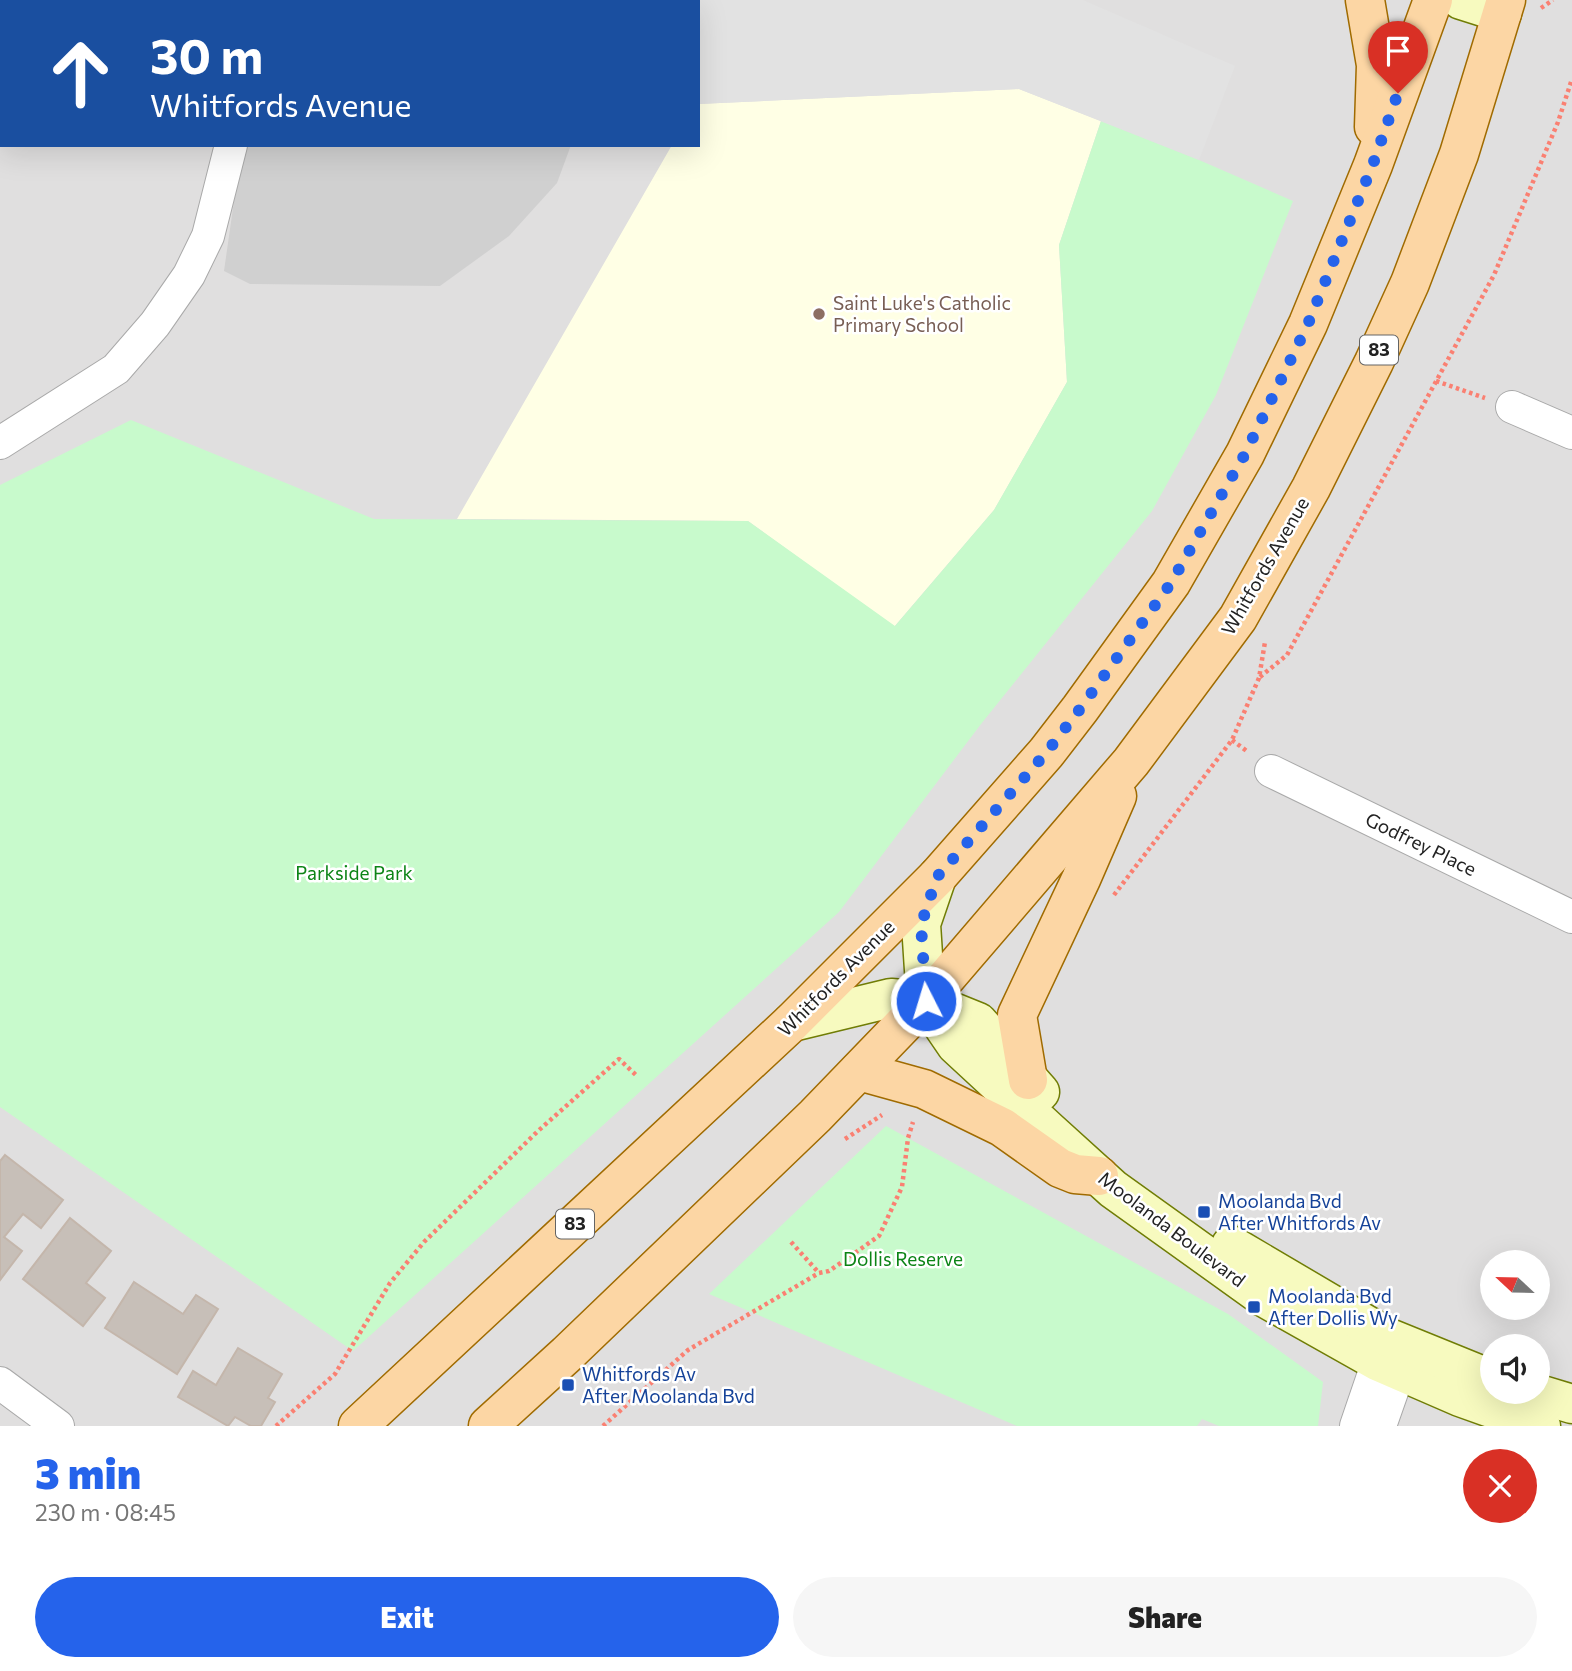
<!DOCTYPE html>
<meta charset="utf-8">
<style>
body{margin:0;font-family:Commissioner,sans-serif;background:#f6f6f6;color:#222;height:100vh;display:flex;flex-direction:column;font-size:26px;white-space:nowrap}
*{box-sizing:border-box;margin:0}
p{font-size:23px;color:#767676}
.icon{flex:none;width:38px;height:38px;fill:none;stroke:currentColor;stroke-width:2;stroke-linecap:round;stroke-linejoin:round}
.map{position:relative;height:1426px;overflow:hidden}
.panel{display:flex;flex-direction:column;background:#fff;flex:1}
.panel>*{flex:none}
.banner{position:absolute;left:0px;top:0px;width:700px;height:147px;box-shadow:0 7px 28px #0002;background:#1a4fa0;color:#fff;overflow:hidden}
.needle{width:46px;rotate:292deg}
.controls{position:absolute;left:1480px;top:1250px;display:grid;gap:14px}
.controls a{display:grid;place-items:center;width:70px;height:70px;border-radius:50%;background:#fff;box-shadow:0 7px 28px #0002;font-size:35px}
.pin{position:absolute;display:grid;place-items:center;width:60px;height:60px;color:#fff;margin:-72px -30px;border-radius:50% 50% 50% 0;rotate:-45deg;box-shadow:0 0 7px #0007}
.pin .icon{rotate:45deg}
.me{position:absolute;width:77px;margin:-38px;rotate:355deg;stroke-linejoin:round;filter:drop-shadow(0 0 5px #0008)}
.turn{display:flex;align-items:center;gap:24px;height:147px;padding:0 35px;font-size:32px}
.turn .icon{width:91px;height:91px;stroke-width:2.5}
.turn b{display:block;font-size:49px;line-height:60px}
.round{display:grid;place-items:center;flex:none;width:74px;height:74px;border-radius:37px;background:#f6f6f6}
.headline{display:flex;align-items:center;justify-content:space-between;height:119px;padding:0 35px}
h1{font-size:42px;font-weight:800;line-height:52px;color:#2563eb}
.button{display:flex;gap:14px;margin-top:auto;padding:14px 35px}
.button a{flex:1;height:80px;border-radius:42px;background:#2563eb;color:#fff;font-size:28px;font-weight:800;line-height:80px;text-align:center}
.button a+a{background:#f6f6f6;color:#222}
.map>svg:first-child{display:block}
</style>
<div class="map">
<svg width="1572" height="1426" viewBox="0 0 1572 1426">
<rect width="100%" height="100%" fill="#f2efe9"/>
<path fill="#e0dfdf" fill-rule="evenodd" d="M0 0H1572V1426H0ZM2 2H698V145H2ZM1493 1262H1538V1307H1493ZM1493 1346H1538V1391H1493Z"/>
<path fill="#ffffe5" d="M1019 89 1101 121 1059 245 1067 382 994 510 894 627 748 521 457 519 672 145H698V104Z"/>
<g fill="#d0d0d0">
<rect x="262" y="0" width="317" height="2"/>
<path d="M242 145H571L557 183 509 236 440 286 250 284 224 271Z"/>
</g>
<g fill="#c8facc">
<path d="M1101 121 1199 160 1293 201 1216 395 1152 511 981 724 839 912 353 1351 0 1107V485L131 420 374 519 748 521 895 626 994 510 1067 382 1059 245Z"/>
<path d="M886 1126 1228 1314 1323 1382 1318 1426H1219L1202 1419 1197 1426H1017L709 1294Z"/>
</g>
<path fill="#e2e2e2" d="M579 0H1083L1235 66 1199 160 1019 89 698 104V2Z"/>
<g fill="#c7bfb8" stroke="#c4b6ab" stroke-width="2">
<path d="M5 1155 63 1200 41 1228 23 1214 4 1237 22 1251 0 1280V1161Z"/>
<path d="M70 1218 111 1251 86 1283 105 1298 83 1326 23 1279Z"/>
<path d="M134 1282 183 1314 196 1295 218 1309 177 1374 105 1328Z"/>
<path d="M238 1348 282 1374 268 1398 275 1402 261 1426H251L235 1417 228 1426 178 1397 193 1371 216 1385Z"/>
</g>
<g fill="none" stroke-linecap="round" stroke-linejoin="round">
<defs>
<g id="street">
<path d="M243 2V0"/>
<path d="M1512 407 1572 433"/>
<path d="M0 443 116 369 155 324 189 275 208 236 231 145"/>
<path d="M1271 771 1572 917"/>
<path d="M0 1383 58 1426"/>
<path d="M1356 1426 1385 1341"/>
<path d="M1380 1426 1407 1349"/>
</g>
<g id="secondary">
<path d="M1461 0 1502 13"/>
<path d="M937 877 921 924 926 1001 956 1045 1049 1131 1113 1189 1265 1298 1377 1361 1460 1397 1541 1426"/>
<path d="M792 1022 891 998 926 1001 978 1022 1040 1092"/>
<path d="M1231 1245 1387 1337 1493 1380"/>
<path d="M1529 1391 1572 1404"/>
</g>
<g id="primary">
<path d="M1365 0 1376 65 1374 127"/>
<path d="M859 1071 924 1089 1002 1127 1060 1168 1075 1174 1099 1176"/>
<path d="M1028 1080 1017 1015 1081 879 1117 796"/>
<path d="M358 1426 792 1022 937 877 1046 753 1080 709 1171 583 1245 454 1308 324 1373 165 1433 0"/>
<path d="M488 1426 567 1354 815 1116 926 1001 1131 762 1238 618 1311 488 1374 362 1410 283 1459 154 1506 0"/>
</g>
</defs>
<use href="#street" stroke="#a9a9a9" stroke-width="34"/>
<use href="#secondary" stroke="#707d05" stroke-width="41"/>
<use href="#primary" stroke="#a06b00" stroke-width="41"/>
<g stroke="#fa8072" stroke-width="4.5" stroke-dasharray="3.5 3.5" stroke-linecap="butt">
<path d="M1541 8 1553 0"/>
<path d="M1436 381 1485 398"/>
<path d="M1260 677 1287 655 1494 275 1558 122 1572 79"/>
<path d="M1232 740 1248 752"/>
<path d="M1114 895 1232 740 1259 678 1265 642"/>
<path d="M845 1139 882 1115"/>
<path d="M791 1242 819 1273"/>
<path d="M276 1426 335 1374 390 1283 424 1242 538 1131 619 1059 638 1077"/>
<path d="M603 1426 688 1350 819 1273 829 1271 879 1236 902 1187 908 1138 913 1122"/>
</g>
<use href="#street" stroke="#fff" stroke-width="32"/>
<use href="#secondary" stroke="#f7fabf" stroke-width="38"/>
<use href="#primary" stroke="#fcd6a4" stroke-width="38"/>
</g>
<g fill="none" stroke-linecap="round" stroke-linejoin="round">
<path stroke="#2563eb" stroke-width="12" stroke-dasharray="0 21.6" d="M926 1001 921 925 937 877 1046 753 1080 709 1171 583 1245 454 1308 324 1373 164 1398 93"/>
</g>
<circle fill="#8d6e63" stroke="#fff" stroke-width="2.5" cx="819" cy="314" r="7"/>
<g fill="#1a4fb4" stroke="#fff" stroke-width="2.5">
<rect x="1197" y="1205" width="14" height="14" rx="3.5"/>
<rect x="1247" y="1300" width="14" height="14" rx="3.5"/>
<rect x="561" y="1378" width="14" height="14" rx="3.5"/>
</g>
<g text-anchor="middle" stroke-width="5" stroke-linejoin="round" paint-order="stroke">
<g fill="#fff" stroke="#646464" stroke-width="2">
<rect x="1360" y="335.5" width="38" height="29" rx="5"/>
<rect x="556" y="1209.5" width="38" height="29" rx="5"/>
</g>
<g font-size="18" font-weight="bold" fill="#222">
<text x="1379" y="356">83</text>
<text x="575" y="1230">83</text>
</g>
<g font-size="19" fill="#785e54" stroke="#fff" text-anchor="start">
<text x="833" y="310">Saint Luke's Catholic<tspan x="833" dy="22">Primary School</tspan></text>
</g>
<g font-size="19" fill="#222" stroke="#fff">
<text transform="translate(1265 566) rotate(-60)" y="7">Whitfords Avenue</text>
<text transform="translate(1421 844) rotate(26)" y="7">Godfrey Place</text>
<text transform="translate(836 978) rotate(-45)" y="7">Whitfords Avenue</text>
<text transform="translate(1172 1229) rotate(37)" y="7">Moolanda Boulevard</text>
</g>
<g font-size="19" fill="#0c8416" stroke="#fff">
<text x="354" y="880">Parkside Park</text>
<text x="903" y="1266">Dollis Reserve</text>
</g>
<g font-size="19" fill="#164399" stroke="#fff" text-anchor="start">
<text x="1218" y="1208">Moolanda Bvd<tspan x="1218" dy="22">After Whitfords Av</tspan></text>
<text x="1268" y="1303">Moolanda Bvd<tspan x="1268" dy="22">After Dollis Wy</tspan></text>
<text x="582" y="1381">Whitfords Av<tspan x="582" dy="22">After Moolanda Bvd</tspan></text>
</g>
</g>
</svg>
<div class="controls">
<a><svg class="needle" viewBox="-14 -14 28 28"><path d="M0-13l5 13h-10z" fill="#e53935"/><path d="M0 13l5-13h-10z" fill="#767676"/></svg></a>
<a><svg class="icon" aria-label="sound" viewBox="0 0 24 24"><path d="M4 9h4l5-4v14l-5-4H4zM17 9q2 3 0 6"/></svg></a>
</div>
<div class="pin" style="left:1398px;top:93px;background:#d93025"><svg class="icon" aria-label="arrive" viewBox="0 0 24 24"><path d="M6 21V4h12l-3 4 3 4H6"/></svg></div>
<svg class="me" style="left:926px;top:1001px" viewBox="-20 -20 40 40"><circle r="17" fill="#2563eb" stroke="#fff" stroke-width="3"/><path d="M0-11L8 9 0 5-8 9z" fill="#fff"/></svg>
<div class="banner">
<div class="turn"><svg class="icon" aria-label="ahead" viewBox="0 0 24 24"><path d="M12 20V5M6 11l6-6 6 6"/></svg><div><b>30 m</b>Whitfords Avenue</div></div>
</div>
</div>
<section class="panel">
<div class="headline"><div><h1>3 min</h1><p>230 m · 08:45</p></div><a class="round" style="background:#d93025;color:#fff"><svg class="icon" aria-label="close" viewBox="0 0 24 24"><path d="M6 6l12 12M18 6L6 18"/></svg></a></div>
<div class="button"><a>Exit</a><a>Share</a></div>
</section>
